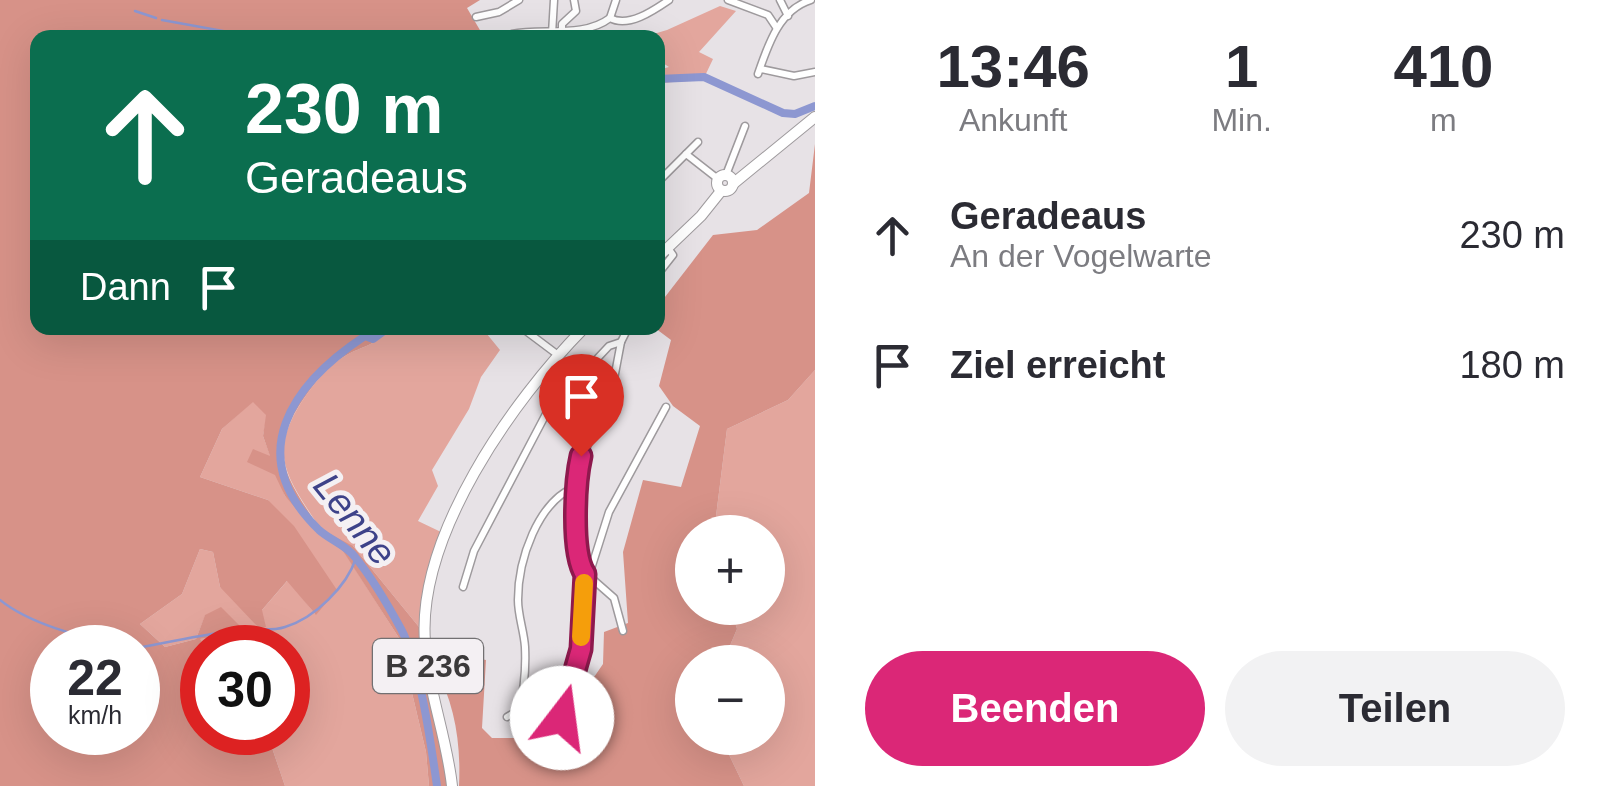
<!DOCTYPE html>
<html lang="de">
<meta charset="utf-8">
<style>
body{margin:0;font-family:Helvetica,sans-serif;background:#f2f2f3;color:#2b2b33;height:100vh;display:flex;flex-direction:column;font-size:38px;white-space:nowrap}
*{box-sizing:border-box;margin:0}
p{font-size:32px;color:#7c7c81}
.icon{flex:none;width:55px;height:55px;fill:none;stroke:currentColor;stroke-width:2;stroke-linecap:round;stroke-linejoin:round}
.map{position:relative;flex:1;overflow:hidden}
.drawer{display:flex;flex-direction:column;background:#fff;width:800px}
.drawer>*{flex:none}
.top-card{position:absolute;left:30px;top:30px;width:635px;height:305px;border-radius:20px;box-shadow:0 10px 40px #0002;background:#0b6e4f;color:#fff;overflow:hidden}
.tools{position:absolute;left:675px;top:515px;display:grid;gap:20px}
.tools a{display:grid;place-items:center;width:110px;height:110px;border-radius:50%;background:#fff;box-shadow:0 10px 40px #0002;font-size:50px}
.speed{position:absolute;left:30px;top:625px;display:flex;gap:20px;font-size:50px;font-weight:700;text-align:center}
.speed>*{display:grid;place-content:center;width:130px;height:130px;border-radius:50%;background:#fff;box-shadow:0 10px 40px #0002;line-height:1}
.speed small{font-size:25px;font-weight:400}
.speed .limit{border:15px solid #d22;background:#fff;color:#111}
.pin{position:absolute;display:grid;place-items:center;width:85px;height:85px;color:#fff;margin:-102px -42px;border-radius:50% 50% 50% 0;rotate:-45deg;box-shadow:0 0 10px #0007}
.pin .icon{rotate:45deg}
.me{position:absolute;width:110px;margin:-55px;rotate:15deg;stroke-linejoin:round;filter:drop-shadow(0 0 8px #0008)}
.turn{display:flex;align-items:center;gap:35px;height:210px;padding:0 50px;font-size:45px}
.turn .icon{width:130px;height:130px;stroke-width:2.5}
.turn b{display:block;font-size:70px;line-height:85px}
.then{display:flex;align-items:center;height:95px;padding:0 50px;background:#0003;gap:20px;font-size:38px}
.eta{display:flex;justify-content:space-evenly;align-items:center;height:170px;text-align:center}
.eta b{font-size:60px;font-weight:700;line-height:70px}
.cta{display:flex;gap:20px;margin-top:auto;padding:20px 50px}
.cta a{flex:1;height:115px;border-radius:60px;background:#db2777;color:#fff;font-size:40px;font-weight:700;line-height:115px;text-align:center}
.cta a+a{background:#f2f2f3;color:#2b2b33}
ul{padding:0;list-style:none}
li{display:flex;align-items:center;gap:30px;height:130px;padding:0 50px}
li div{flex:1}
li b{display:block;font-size:38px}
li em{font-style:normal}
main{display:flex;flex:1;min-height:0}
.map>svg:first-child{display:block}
</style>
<main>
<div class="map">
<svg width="815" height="786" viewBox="0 0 815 786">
<rect width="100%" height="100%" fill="#e7e2e6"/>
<g fill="#e3a69d">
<path d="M720 6 736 11 699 52 713 59 703 80 658 83V70L669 67 658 60V38H640L667 30Z"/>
<path d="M390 328H482L500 350 481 377 469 409 432 470 438 486 418 521 441 532 423 591 419 627 353 546 343 550 399 638 426 752 429 786H285L267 733 288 732V648L206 647 199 639 233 634 205 616 196 639 165 647 140 624 182 594 200 549 213 552 220 587 262 610 288 580 315 614 268 500 200 477 222 429 253 401 267 415 263 436 285 496 318 525C282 471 268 450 307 394 317 380 330 364 345 356 362 346 380 344 390 328Z"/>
<path d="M815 370V786H744L721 738H768V662H723L737 629 731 608H768V532H714L727 429 788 400Z"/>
</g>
<g fill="#d79288" fill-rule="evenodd">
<path d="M0 0H480L467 8 484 37 38 38V328H390C380 344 362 346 345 356 330 364 317 380 307 394 267 450 282 472 318 526L314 529 285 496 275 475 247 462 253 449 270 456 263 436 266 415 253 402 222 429 200 477 268 500 294 526 337 590 316 615 287 581 262 610 266 627H258L220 587 213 552 200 549 182 594 140 624 165 647 196 639 205 615 221 607 241 627 233 634 200 639 206 647 202 648V732L267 733 285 786H0ZM52 648H138V732H52Z"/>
<path d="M815 144V370L788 400 727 429 714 532H692V608H731L737 629 723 662H692V738H721L744 786H459C461 743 455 703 434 666L442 652 486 660 482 728 492 738H551L556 723 571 716 576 679 590 683 603 664 604 632 628 623 623 552 643 480 681 487 700 426 673 406 659 386 671 340 655 328 658 306 713 235 757 230 809 193Z"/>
<path d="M318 528 353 546 419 627 423 670 449 786H429L426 752 399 638 343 551 316 531Z"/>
</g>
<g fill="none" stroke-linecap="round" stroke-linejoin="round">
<g stroke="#8d97d1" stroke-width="2.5">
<path d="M135 11 156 18"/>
<path d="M162 20 262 38"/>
<path d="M454 37 458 38"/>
<path d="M422 38 446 36"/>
<path d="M0 600C32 626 87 638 127 648"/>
<path d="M137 648C171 642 205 634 238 630 253 628 271 632 285 627 315 618 347 586 356 558"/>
</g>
<g stroke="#8d97d1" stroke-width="8">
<path d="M658 79 704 77 783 113 795 114 815 106"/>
<path d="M388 328 373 339 365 336C292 384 242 455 319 530 330 540 346 545 355 557 372 578 388 605 401 629 420 664 431 744 437 786"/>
</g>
<defs>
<g id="minor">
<path d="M728 0 768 15 776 27"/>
<path d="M780 0 788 16"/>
<path d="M476 17 499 12 519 0"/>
<path d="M610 18 616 0"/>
<path d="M562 31V24L576 11 574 0"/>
<path d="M512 34C542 28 584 38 610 18 628 28 653 11 669 0"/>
<path d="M552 34 554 0"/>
<path d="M761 69 794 76 815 72"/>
<path d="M758 74C768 45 779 10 811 0"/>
<path d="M686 154 698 142"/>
<path d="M726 175 745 126"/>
<path d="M658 182 686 154 718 179"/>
<path d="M658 274 673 255 668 248"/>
<path d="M522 328 558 355"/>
<path d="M621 342 614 379 579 467 578 548 581 569 614 598 623 631"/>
<path d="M463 587 474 551 547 412 609 346 621 342 628 328"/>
<path d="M571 695 560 696 559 688 571 684"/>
<path d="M507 717 519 710C524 690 526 668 525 647 524 631 518 616 518 600 518 561 537 501 577 486"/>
<path d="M551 720 562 718 571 705V684L581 649 585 574 590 572 609 512 666 407"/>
</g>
<g id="major">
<circle cx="725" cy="183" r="8"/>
<path d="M734 183 815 117"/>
<path d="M658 257 701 216 721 191"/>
<path d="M452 786C447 738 428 691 425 642 417 536 512 401 584 328"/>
</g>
</defs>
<use href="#minor" stroke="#9e9a9d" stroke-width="9"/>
<use href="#major" stroke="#9e9a9d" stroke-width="12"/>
<use href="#minor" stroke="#fff" stroke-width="6"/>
<use href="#major" stroke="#fff" stroke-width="10"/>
</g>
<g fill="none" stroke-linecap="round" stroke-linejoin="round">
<defs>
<path id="route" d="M562 718 571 706V684L581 649 585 574C571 553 575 482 581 456"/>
</defs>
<use href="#route" stroke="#8e194d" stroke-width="25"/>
<use href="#route" stroke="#db2777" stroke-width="18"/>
<path stroke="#f59e0b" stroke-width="18" d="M581 637 584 583"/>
</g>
<g text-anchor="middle" stroke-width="10" stroke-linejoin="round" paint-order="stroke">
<rect fill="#f4f0f3" stroke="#727072" stroke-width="2.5" x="373" y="639" width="110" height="54" rx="8"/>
<g font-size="32" font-weight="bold" fill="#3b393a">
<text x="428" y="677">B 236</text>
</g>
<g font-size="38" font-style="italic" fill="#3d4289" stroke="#f4f0f3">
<text transform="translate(355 519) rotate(51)" y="13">Lenne</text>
</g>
</g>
</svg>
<div class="tools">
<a>+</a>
<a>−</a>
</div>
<div class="speed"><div>22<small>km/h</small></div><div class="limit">30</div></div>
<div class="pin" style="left:581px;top:456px;background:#d93025"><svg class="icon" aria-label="arrive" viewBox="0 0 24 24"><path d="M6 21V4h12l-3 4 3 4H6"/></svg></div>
<svg class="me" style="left:562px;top:718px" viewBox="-20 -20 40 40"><circle r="19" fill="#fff"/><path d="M0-13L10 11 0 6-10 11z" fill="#db2777"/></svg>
<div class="top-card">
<div class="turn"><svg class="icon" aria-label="ahead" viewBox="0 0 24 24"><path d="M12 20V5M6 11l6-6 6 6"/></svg><div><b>230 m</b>Geradeaus</div></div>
<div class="then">Dann<svg class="icon" aria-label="arrive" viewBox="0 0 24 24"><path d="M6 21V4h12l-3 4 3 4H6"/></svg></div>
</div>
</div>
<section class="drawer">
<div class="eta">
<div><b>13:46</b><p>Ankunft</p></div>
<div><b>1</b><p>Min.</p></div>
<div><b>410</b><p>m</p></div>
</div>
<ul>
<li><svg class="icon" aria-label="ahead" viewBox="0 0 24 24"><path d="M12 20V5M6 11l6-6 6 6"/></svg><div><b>Geradeaus</b><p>An der Vogelwarte</p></div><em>230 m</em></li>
<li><svg class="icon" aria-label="arrive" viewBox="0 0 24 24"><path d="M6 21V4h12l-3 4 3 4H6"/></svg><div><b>Ziel erreicht</b></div><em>180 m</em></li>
</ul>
<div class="cta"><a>Beenden</a><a>Teilen</a></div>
</section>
</main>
